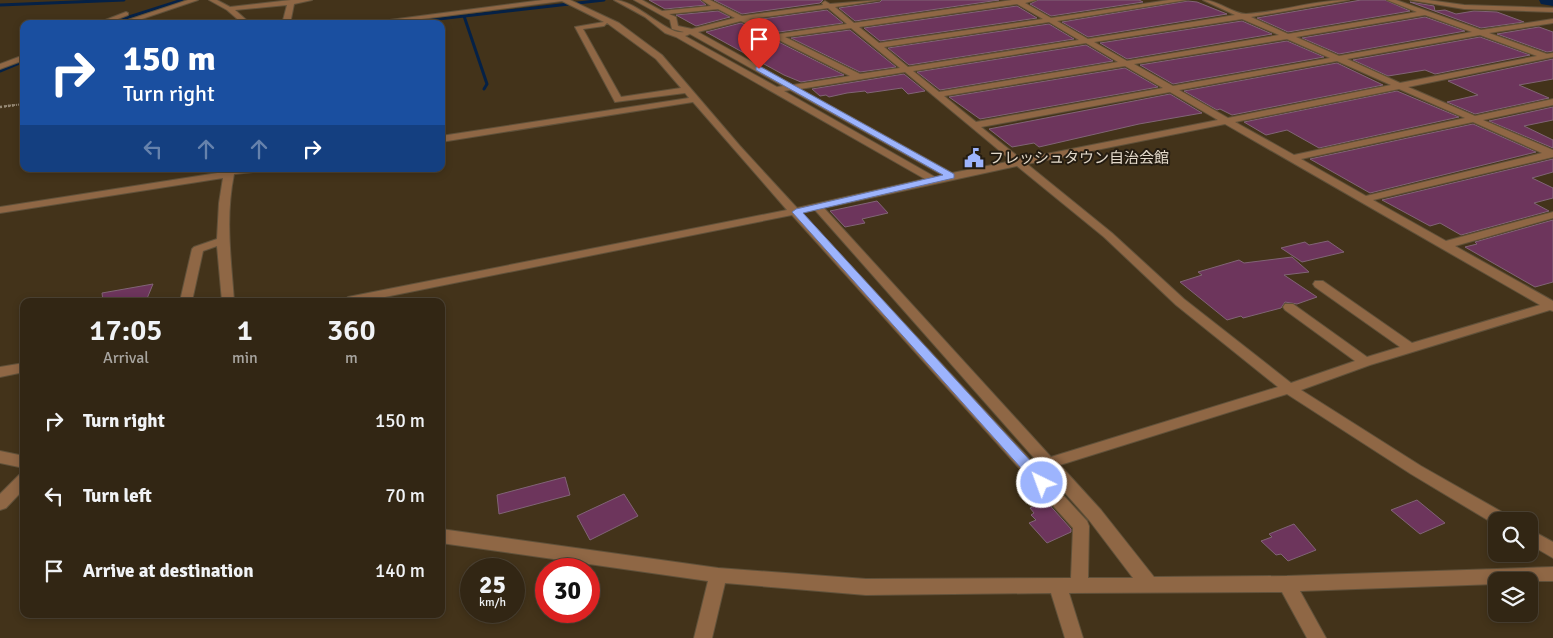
<!DOCTYPE html>
<meta charset="utf-8">
<style>
body{margin:0;font-family:Signika,"Noto Sans JP",sans-serif;background:#3d3222;color:#f1f3f6;height:100vh;display:flex;flex-direction:column;font-size:19px;white-space:nowrap}
*{box-sizing:border-box;margin:0}
p{font-size:16px;color:#a8a5a0}
.icon{flex:none;width:28px;height:28px;fill:none;stroke:currentColor;stroke-width:2;stroke-linecap:round;stroke-linejoin:round}
.map{position:relative;flex:1;overflow:hidden}
.drawer{position:absolute;left:20px;top:298px;width:425px;height:320px;display:flex;flex-direction:column;background:#322614;border-radius:10px;box-shadow:0 2px 8px #0003,0 0 0 1px #4d4334}
.drawer>*{flex:none}
.top-card{position:absolute;left:20px;top:20px;width:425px;height:152px;border-radius:10px;box-shadow:0 2px 8px #0003,0 0 0 1px #4d4334;background:#1a4fa0;color:#fff;overflow:hidden}
.controls{position:absolute;left:1488px;top:512px;display:grid;gap:10px}
.controls a{display:grid;place-items:center;width:50px;height:50px;border-radius:10px;background:#322614;box-shadow:0 2px 8px #0003,0 0 0 1px #4d4334;font-size:25px}
.speed{position:absolute;left:460px;top:558px;display:flex;gap:10px;font-size:25px;font-weight:700;text-align:center}
.speed>*{display:grid;place-content:center;width:65px;height:65px;border-radius:50%;background:#322614;box-shadow:0 2px 8px #0003,0 0 0 1px #4d4334;line-height:1}
.speed small{font-size:12px;font-weight:400}
.speed .limit{border:8px solid #d22;background:#fff;color:#111}
.pin{position:absolute;display:grid;place-items:center;width:42px;height:42px;color:#fff;margin:-51px -21px;border-radius:50% 50% 50% 0;rotate:-45deg;box-shadow:0 0 5px #0007}
.pin .icon{rotate:45deg}
.me{position:absolute;width:55px;margin:-28px;rotate:318deg;stroke-linejoin:round;filter:drop-shadow(0 0 4px #0008)}
.turn{display:flex;align-items:center;gap:18px;height:105px;padding:0 20px;font-size:22px}
.turn .icon{width:65px;height:65px;stroke-width:2.5}
.turn b{display:block;font-size:35px;line-height:42px}
.lanes{display:flex;align-items:center;height:48px;padding:0 20px;background:#0003;justify-content:center;gap:25px;direction:ltr}
.lanes .off{opacity:.35}
.eta{display:flex;justify-content:space-evenly;align-items:center;height:85px;text-align:center}
.eta b{font-size:30px;font-weight:600;line-height:35px}
ul{padding:0;list-style:none}
li{display:flex;align-items:center;gap:15px;height:75px;padding:0 20px}
li div{flex:1}
li b{display:block;font-size:19px}
li em{font-style:normal}
.map>svg:first-child{display:block}
</style>
<div class="map">
<svg width="1553" height="638" viewBox="0 0 1553 638">
<rect width="100%" height="100%" fill="#43331a"/>
<g fill="none" stroke-linecap="round" stroke-linejoin="round">
<g stroke="#052146" stroke-width="3">
<path d="M0 5 124 0"/>
<path d="M464 16 487 84 484 89"/>
<path d="M107 24 182 0"/>
<path d="M395 24 604 0"/>
<path d="M0 71 24 61"/>
</g>
<path fill="#052146" fill-rule="evenodd" d="M1539 0H1553V6L1541 4Z"/>
</g>
<g fill="#6d355c" stroke="#816476">
<path d="M649 0H700L706 5 665 9Z"/>
<path d="M714 0H823L820 3 742 14Z"/>
<path d="M882 0H999L855 21 839 8 880 2Z"/>
<path d="M1038 0H1139L1143 2 1051 16 1030 4Z"/>
<path d="M1361 0H1385L1410 11 1288 32 1257 18Z"/>
<path d="M1188 1 1197 2 1227 14 1088 37 1062 22Z"/>
<path d="M1410 2 1434 6 1435 11 1445 10 1456 14 1474 11 1497 12 1524 22 1481 28Z"/>
<path d="M1017 6 1037 18 880 41 864 28Z"/>
<path d="M827 10 843 23 779 32 755 20Z"/>
<path d="M718 11 730 17 696 26 676 15Z"/>
<path d="M1425 17 1465 31 1339 54 1302 38Z"/>
<path d="M1242 21 1272 34 1127 59 1100 43Z"/>
<path d="M741 23 844 75 801 82 784 75 706 32Z"/>
<path d="M1049 24 1074 39 909 65 888 48Z"/>
<path d="M1539 27 1553 32V51L1547 52 1497 34Z"/>
<path d="M850 30 896 67 860 72 791 38Z"/>
<path d="M1480 37 1530 55 1435 74 1425 70 1388 76 1353 60Z"/>
<path d="M1287 41 1324 57 1173 84 1140 65Z"/>
<path d="M1086 45 1113 61 940 90 917 72Z"/>
<path d="M1553 59V79L1519 85 1549 98 1475 114 1447 102 1478 95 1448 81Z"/>
<path d="M1337 63 1383 85 1232 115 1220 109 1217 110 1184 91Z"/>
<path d="M1125 68 1158 87 980 119 949 97Z"/>
<path d="M904 74 925 91 908 94 902 88 867 93 865 91 847 93 829 97 826 95 820 96 812 89Z"/>
<path d="M1397 91 1459 117 1319 148 1287 130 1266 135 1244 122Z"/>
<path d="M1170 94 1202 113 1139 124 1039 147 1034 143 1012 147 989 129Z"/>
<path d="M1553 107V120L1524 126 1553 140V148L1489 121Z"/>
<path d="M1473 124 1536 152 1370 193 1310 159Z"/>
<path d="M1553 159V172L1532 178 1553 188V198L1534 203 1549 211 1461 235 1440 223 1430 226 1382 200Z"/>
<path d="M877 201 888 213 862 219 865 223 845 227 830 211Z"/>
<path d="M1553 220V282L1535 287 1465 247 1477 244 1475 242Z"/>
<path d="M1328 241 1344 252 1302 262 1281 248 1305 242 1309 245Z"/>
<path d="M1292 257 1309 272 1284 275 1317 297 1297 304 1285 302 1281 308 1243 318 1241 316 1227 320 1180 282 1202 275 1198 272 1239 260 1244 263Z"/>
<path d="M153 284 146 301H103L102 293Z"/>
<path d="M565 477 570 495 499 514 497 495Z"/>
<path d="M624 494 638 516 590 540 577 516Z"/>
<path d="M1417 500 1445 523 1420 534 1391 510Z"/>
<path d="M1046 501 1071 529V532L1047 543 1029 523 1036 520 1031 515 1034 513 1030 508Z"/>
<path d="M1294 524 1316 550 1288 561 1281 554 1276 555 1261 541 1272 537 1269 534Z"/>
</g>
<g fill="none" stroke-linecap="round" stroke-linejoin="round">
<defs>
<g id="minor">
<path d="M188 0H198L127 24H116Z"/>
<path d="M209 0H217L230 7 291 0H312L294 4 290 24H282L287 5 235 10 251 24H243L227 10Z"/>
<path d="M543 0H570L619 23 662 55 740 146 797 208 925 179 676 37 665 33 645 17 614 0C637 0 668 36 684 32L672 29 670 20 634 0H642L662 11 711 6 702 0H710L742 16 823 5 822 3 825 1 830 4 880 0 835 7 854 23 1012 0H1036L1025 3 1051 18 1169 0H1186L1057 21 1088 39 1235 15 1203 0C1218 0 1233 14 1246 14 1281 12 1314 0 1349 0L1251 17 1288 34 1417 12 1387 0H1396L1481 30 1553 19V23L1489 33 1547 54 1553 53V57L1408 87 1475 116 1553 99V105L1483 120 1553 150V157L1373 200 1446 241 1553 212V218L1455 246 1553 301V311L1550 310 1370 365 1301 390 1421 466 1509 516 1511 521H1496V525L1411 474 1287 394 1060 465 1101 510 1154 577 1287 576 1553 567V581H1496V584L1300 591 1326 638H1307L1282 592 1069 593 1083 638H1065L1051 593 866 595 725 583 712 638H694L708 581 441 543V529L718 568 866 579 1071 578 1073 528 792 215 365 301H342L348 297 787 210 693 102 441 142V136L689 98 685 93 615 102 575 27 604 22 562 1 382 24H359ZM1017 4 1043 19 879 43 859 27ZM828 8 847 24 779 34 749 19ZM718 9 735 18 692 29 678 26 676 17 669 14ZM1425 15 1472 32 1339 56 1296 37ZM1242 19 1279 35 1127 61 1094 42ZM741 21 850 76 793 85 698 32ZM1049 22 1079 40 908 67 884 47ZM607 23 656 59 681 88 621 97 583 29 604 26ZM851 28 900 68 860 74 785 37ZM690 34 783 86 777 87 685 36ZM1480 35 1537 56 1400 83 1347 59ZM1287 39 1330 58 1173 86 1134 64ZM1086 43 1118 62 939 92 913 71ZM1337 61 1391 85 1228 118 1179 90ZM1125 66 1163 88 976 122 944 96ZM905 72 1012 161 952 173 800 89ZM1399 89 1465 118 1294 155 1235 122ZM790 90 942 175 935 177 784 91ZM1170 92 1218 120 1021 159 981 127ZM1473 122 1542 153 1366 196 1301 159ZM1225 124 1540 305 1412 343 1323 281H1315L1313 284 1315 287 1400 347 1367 357 1293 304H1285L1283 307 1285 310 1355 361 1291 383 1184 299 1112 233 1027 164ZM1017 166 1104 237 1176 305 1278 387 1051 457 824 208ZM815 210 1089 520 1133 578H1088L1089 526 1087 521 802 213Z"/>
<path d="M1410 0H1428L1464 5 1553 8V12L1464 9Z"/>
<path d="M126 12 128 13V15L105 24H95Z"/>
<path d="M24 55V60L0 69V64Z"/>
<path d="M225 169H258L253 172 234 174C225 218 231 258 234 301H222L217 246 203 251 192 301H180L192 249 194 247 217 239 219 203 223 178 0 213V207L224 172Z"/>
<path d="M24 363V372L0 377V367Z"/>
<path d="M0 451 24 456V468L0 463Z"/>
<path d="M24 473V489L6 508 0 510V494L19 475Z"/>
<path d="M1529 529 1553 542V558L1529 544Z"/>
</g>
</defs>
<use href="#minor" stroke="#60513a" stroke-width="2"/>
<path stroke="#978a76" stroke-width="2" stroke-dasharray="1 1" stroke-linecap="butt" d="M6 106 24 104"/>
<path stroke="#978a76" stroke-width="2.5" stroke-dasharray="2 2" stroke-linecap="butt" d="M0 107 16 105"/>
<use href="#minor" fill="#8f6745" fill-rule="evenodd"/>
</g>
<path fill="#9db4fd" stroke="#6675a4" d="M756 67H761L954 174V178L803 213 1047 479 1050 483 1047 487 1042 489 1038 487 792 212 796 209 943 175 756 70Z"/>
<defs>
<symbol id="civic-bare" viewBox="-9 -9 18 18"><path d="M-.6-6.5H3V-4.5H.6V-3L4-1V1h2V6H-6V1h2V-1L-.6-3ZM-1.2 2.5V6h2.4V2.5Z" fill="#9db4fd" stroke="#241c11" stroke-width="2.5" paint-order="stroke"/></symbol>
</defs>
<g fill-rule="evenodd">
<use href="#civic-bare" x="960" y="144" width="28" height="28"/>
</g>
<g text-anchor="middle" stroke-width="4" stroke-linejoin="round" paint-order="stroke">
<g font-size="15" fill="#e2d8c9" stroke="#241c11" text-anchor="start">
<text x="989" y="163">フレッシュタウン自治会館</text>
</g>
</g>
</svg>
<div class="controls">
<a><svg class="icon" aria-label="search" viewBox="0 0 24 24"><circle cx="10" cy="10" r="6"/><path d="M15 15l6 6"/></svg></a>
<a><svg class="icon" aria-label="layers" viewBox="0 0 24 24"><path d="M12 4l9 5-9 5-9-5zM3 14l9 5 9-5"/></svg></a>
</div>
<div class="speed"><div>25<small>km/h</small></div><div class="limit">30</div></div>
<div class="pin" style="left:759px;top:69px;background:#d93025"><svg class="icon" aria-label="arrive" viewBox="0 0 24 24"><path d="M6 21V4h12l-3 4 3 4H6"/></svg></div>
<svg class="me" style="left:1042px;top:483px" viewBox="-20 -20 40 40"><circle r="17" fill="#9db4fd" stroke="#fff" stroke-width="3"/><path d="M0-11L8 9 0 5-8 9z" fill="#fff"/></svg>
<div class="top-card">
<div class="turn"><svg class="icon" aria-label="right" viewBox="0 0 24 24"><path d="M7 20v-9h11M14 6l5 5-5 5"/></svg><div><b>150 m</b>Turn right</div></div>
<div class="lanes"><svg class="icon off" aria-label="left" viewBox="0 0 24 24"><path d="M17 20v-9H6M10 6l-5 5 5 5"/></svg><svg class="icon off" aria-label="ahead" viewBox="0 0 24 24"><path d="M12 20V5M6 11l6-6 6 6"/></svg><svg class="icon off" aria-label="ahead" viewBox="0 0 24 24"><path d="M12 20V5M6 11l6-6 6 6"/></svg><svg class="icon" aria-label="right" viewBox="0 0 24 24"><path d="M7 20v-9h11M14 6l5 5-5 5"/></svg></div>
</div>
<section class="drawer">
<div class="eta">
<div><b>17:05</b><p>Arrival</p></div>
<div><b>1</b><p>min</p></div>
<div><b>360</b><p>m</p></div>
</div>
<ul>
<li><svg class="icon" aria-label="right" viewBox="0 0 24 24"><path d="M7 20v-9h11M14 6l5 5-5 5"/></svg><div><b>Turn right</b></div><em>150 m</em></li>
<li><svg class="icon" aria-label="left" viewBox="0 0 24 24"><path d="M17 20v-9H6M10 6l-5 5 5 5"/></svg><div><b>Turn left</b></div><em>70 m</em></li>
<li><svg class="icon" aria-label="arrive" viewBox="0 0 24 24"><path d="M6 21V4h12l-3 4 3 4H6"/></svg><div><b>Arrive at destination</b></div><em>140 m</em></li>
</ul>
</section>
</div>
